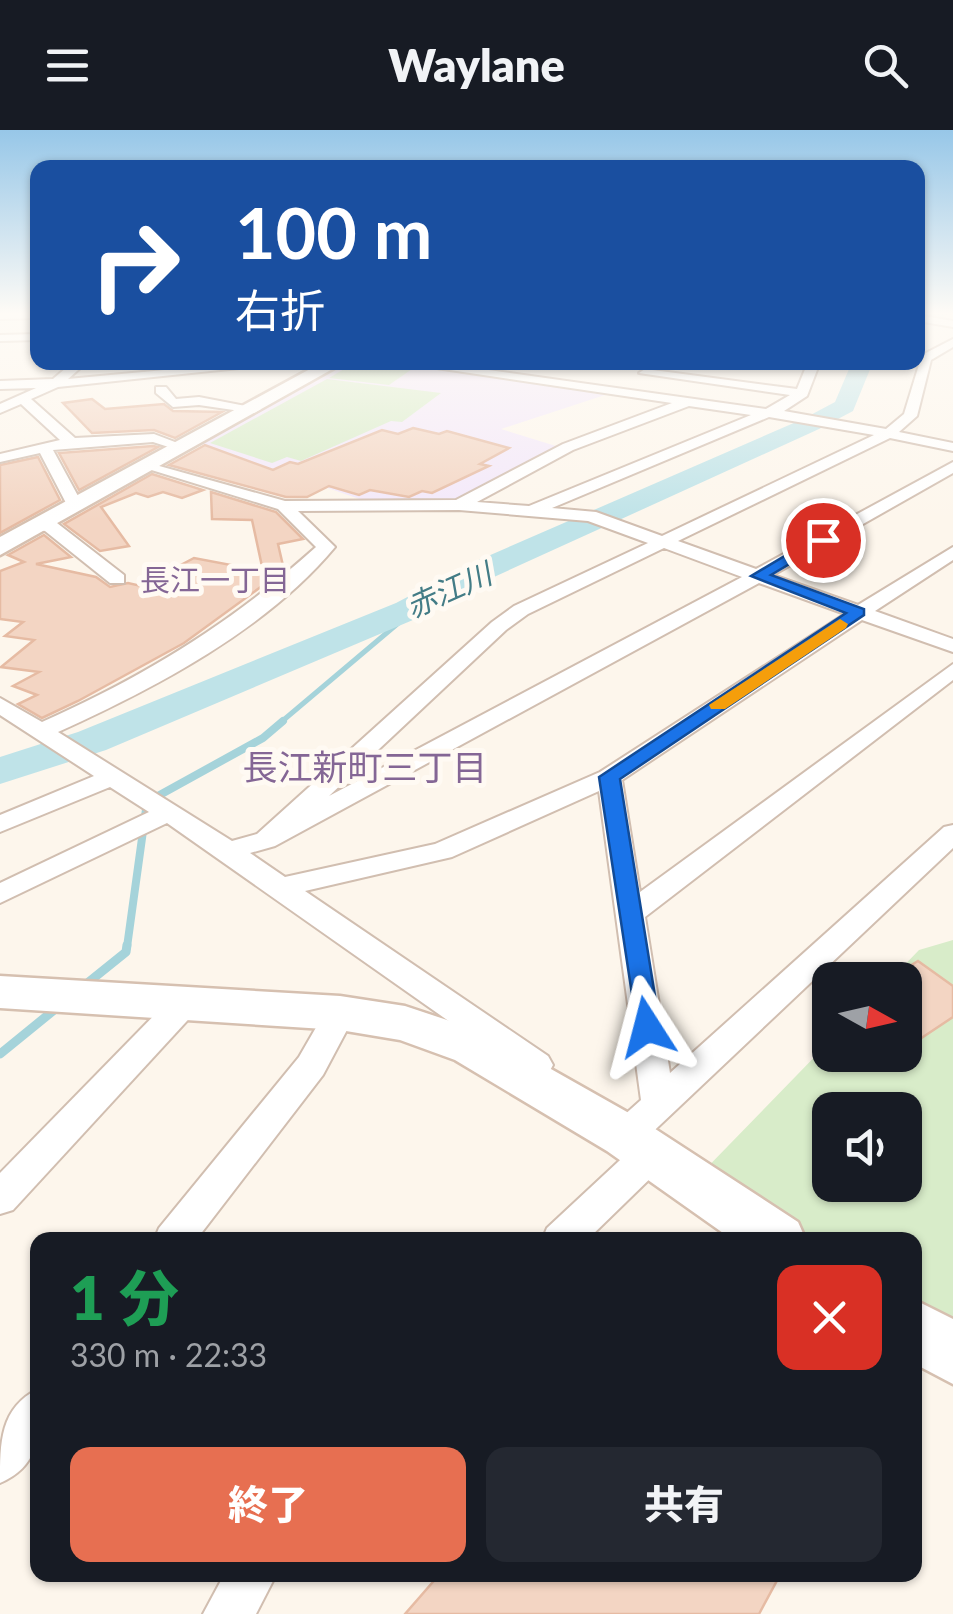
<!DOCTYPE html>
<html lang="ja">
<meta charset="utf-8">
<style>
body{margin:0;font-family:Lato,"Noto Sans JP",sans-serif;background:#242831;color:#f1f3f6;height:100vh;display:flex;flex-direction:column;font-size:38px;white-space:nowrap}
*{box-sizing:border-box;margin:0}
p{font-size:32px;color:#9ea1a6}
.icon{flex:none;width:55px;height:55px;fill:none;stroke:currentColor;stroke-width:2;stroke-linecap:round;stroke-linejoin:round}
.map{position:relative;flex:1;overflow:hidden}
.details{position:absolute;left:30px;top:1102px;width:892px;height:350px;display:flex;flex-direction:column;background:#171b24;border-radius:20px;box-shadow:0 2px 8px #0004}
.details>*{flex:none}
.hud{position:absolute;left:30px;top:30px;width:895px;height:210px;border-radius:20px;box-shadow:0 2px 8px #0004;background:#1a4fa0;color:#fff;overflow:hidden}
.needle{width:65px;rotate:98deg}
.controls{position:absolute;left:812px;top:832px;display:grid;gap:20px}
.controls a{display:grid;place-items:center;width:110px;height:110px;border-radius:20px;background:#171b24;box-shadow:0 2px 8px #0004;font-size:50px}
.pin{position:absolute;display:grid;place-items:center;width:85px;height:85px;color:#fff;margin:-42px;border:5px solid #fff;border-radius:50%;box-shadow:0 2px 10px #0007}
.me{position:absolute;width:110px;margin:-55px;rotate:351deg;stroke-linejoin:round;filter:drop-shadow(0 0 8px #0008)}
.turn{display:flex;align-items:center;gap:35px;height:210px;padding:0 40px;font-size:45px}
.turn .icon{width:130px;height:130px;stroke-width:2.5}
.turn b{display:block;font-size:70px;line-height:85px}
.round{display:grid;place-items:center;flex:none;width:105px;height:105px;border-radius:20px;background:#242831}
.summary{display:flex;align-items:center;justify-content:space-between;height:170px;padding:0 40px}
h1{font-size:60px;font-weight:800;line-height:75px;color:#1e9e55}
.primary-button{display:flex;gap:20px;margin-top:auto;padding:20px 40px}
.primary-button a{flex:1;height:115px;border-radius:20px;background:#e76f51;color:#fff;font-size:40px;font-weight:800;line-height:115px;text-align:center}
.primary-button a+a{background:#242831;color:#f1f3f6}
header{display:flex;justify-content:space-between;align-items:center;height:130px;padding:0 40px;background:#171b24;font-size:45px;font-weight:800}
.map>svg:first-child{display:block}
</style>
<header><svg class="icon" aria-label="menu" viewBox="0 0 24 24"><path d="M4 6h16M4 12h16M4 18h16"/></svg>Waylane<svg class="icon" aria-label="search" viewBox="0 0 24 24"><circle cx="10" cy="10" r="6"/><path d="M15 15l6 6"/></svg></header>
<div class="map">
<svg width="953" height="1484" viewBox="0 0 953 1484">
<rect width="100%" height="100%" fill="#fdf6ec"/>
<path fill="#f3e8fa" d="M349 233 429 237 605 265 501 299 559 317 446 374 371 373 201 314Z"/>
<g fill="#d8ecc9" fill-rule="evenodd">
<path d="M354 233 415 237 389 255 329 248Z"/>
<path d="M327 249 441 263 402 292 391 291 301 331 287 327 272 333 210 313Z"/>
<path d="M953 810V1224L915 1199V1110H778L691 1054 830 911V925H905V850H890L919 820ZM830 980H905V1055H830Z"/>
</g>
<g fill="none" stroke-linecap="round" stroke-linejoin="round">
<path stroke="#a5d3da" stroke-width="5" d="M280 593 402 490 408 480"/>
<path stroke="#a5d3da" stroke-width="8" d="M127 817 147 672 263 608 283 591"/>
<g stroke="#a5d3da" stroke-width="9">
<path d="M85 855 126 822 127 815"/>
<path d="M0 924 59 876"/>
</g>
<g fill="#bfe3e8" fill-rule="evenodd">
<path d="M926 183H949L918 198V186Z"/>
<path d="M852 232H873L853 281 819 299 494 447 420 487 106 620 0 654V627L78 602 396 473 472 433 803 289 835 272Z"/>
</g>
</g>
<g fill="#f3d5c3" stroke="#e6bba3" stroke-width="2.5">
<path d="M92 269 105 279 164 274 173 281 222 282 175 308 154 300 92 303 63 273Z"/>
<path d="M413 298 439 304 447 301 509 318 480 334 489 336 432 363 422 361 409 367 370 360 359 365 329 356 307 367H286L169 335 205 315 273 340 290 332 298 334 382 300 398 304Z"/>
<path d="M153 316 158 317 79 360 59 323Z"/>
<path d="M38 327 60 370 0 403V335Z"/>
<path d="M152 344 203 360 182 368 163 362 148 367 136 363 101 377 129 416 100 421 64 394Z"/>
<path d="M211 362 276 382 303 409 278 414 284 440 184 513 78 571 42 588 18 574 37 565 13 556 39 542 1 537 34 510 5 506 23 492 0 489V441L24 432 8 425 44 405 71 427 36 434 96 447 110 457 128 453 141 456 194 428 263 441 252 390 212 389Z"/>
<path d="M918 831 953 856V887L905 919V839Z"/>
<path d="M439 1445H780L759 1484H405Z"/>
</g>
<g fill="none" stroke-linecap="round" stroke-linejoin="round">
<defs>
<g id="street">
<path d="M0 183H38V188L0 189Z"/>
<path d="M918 185 953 191V197L918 191Z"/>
<path d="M38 204V210L0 211V205Z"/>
<path d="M953 209V217L931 230 917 286 899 302 953 313V321L890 308 678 411 756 439 953 332V343L773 445 858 475 953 417V430L875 481 953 509V522L862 490 622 650 640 762 953 534V550L645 787 670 943 944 697 953 695V718L641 1013 650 1010 663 1014 668 1025 663 1036 587 1110H542L547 1098 633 1018 625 1021 612 1016 607 1006 612 996 641 970 599 661 452 727 305 761 548 926 553 935 548 944 536 948 524 944 167 693 0 773V753L149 682 110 657 0 702V685L94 646 0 585V568L42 592C144 547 233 492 316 417L278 379 145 338V332L285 371 456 370 563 314 672 273 396 232H432L766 279 790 265 639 243 645 239 797 259 806 237 691 232H820L807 266 784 281 886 299 904 284 922 225ZM689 276 751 285 529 376 477 372 573 320ZM769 287 874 305 662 406 596 382 552 378ZM459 380 588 391 648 413 514 476 492 492 257 704 232 711 58 602C155 558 266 500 335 417L298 381ZM664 418 742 447 329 666 506 500 528 484ZM759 453 845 484 600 642 435 714 285 747 250 723 275 716Z"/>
<path d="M73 232H87L68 249 250 232H297L58 257 31 269 75 308 154 304 188 317 181 321 153 312 53 320 78 366 91 372 83 377 66 373 40 323 0 332V324L60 310 21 274 0 283V274L36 258 0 259V251L53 249Z"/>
<path d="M156 257H166L176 269 199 267 261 279 254 283 199 275 173 277 156 263Z"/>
<path d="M41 390 57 393 124 445V453H110L45 401 35 399V391Z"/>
<path d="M186 860 197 864 202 872 197 880 13 1080 0 1084V1043L175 864Z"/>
<path d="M340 871 351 875 356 883 323 945 196 1110H154L159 1098 299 927 329 875Z"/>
<path d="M38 1259C38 1300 44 1334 0 1353 0 1312 0 1278 38 1259Z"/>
<path d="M224 1445H276L256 1484H203Z"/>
</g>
<g id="secondary">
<path d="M323 232H345L0 425V407Z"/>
<path d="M0 846 340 866 405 876 489 904 643 991 798 1092 806 1110H733L607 1021 455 930 400 910 340 900 0 878Z"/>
<path d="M915 1170 953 1189V1254L915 1234Z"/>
</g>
</defs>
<use href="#street" stroke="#d1beb0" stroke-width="4"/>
<use href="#secondary" stroke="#d6c0b0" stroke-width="5"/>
<use href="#street" fill="#fff" fill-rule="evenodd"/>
<use href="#secondary" fill="#fff" fill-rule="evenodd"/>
</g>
<linearGradient id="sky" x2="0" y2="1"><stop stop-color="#97c7e8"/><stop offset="0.47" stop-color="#fefbf6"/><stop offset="1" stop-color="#fefbf6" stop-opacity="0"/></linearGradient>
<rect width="953" height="390" fill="url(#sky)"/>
<path fill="#1a73e8" stroke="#114b97" stroke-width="2.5" d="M818 406 830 410 771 445 864 479V485L620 649 660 897 656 904H638L599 647 846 483 751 446Z"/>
<path fill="#f59e0b" d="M840 489 848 494 846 498 725 579H711L709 575Z"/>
<g text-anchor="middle" stroke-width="10" stroke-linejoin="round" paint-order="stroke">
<g font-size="30" fill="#846695" stroke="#fffaf3">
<text x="215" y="461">長江一丁目</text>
</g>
<g font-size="30" font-style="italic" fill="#437c86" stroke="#fffaf3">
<text transform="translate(449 461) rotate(-24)" y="10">赤江川</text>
</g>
<g font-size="35" fill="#846695" stroke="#fffaf3">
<text x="365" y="650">長江新町三丁目</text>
</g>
</g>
</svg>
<div class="controls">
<a><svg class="needle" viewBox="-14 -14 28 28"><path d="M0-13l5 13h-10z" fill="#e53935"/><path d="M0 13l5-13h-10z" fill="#9ea1a6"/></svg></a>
<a><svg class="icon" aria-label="sound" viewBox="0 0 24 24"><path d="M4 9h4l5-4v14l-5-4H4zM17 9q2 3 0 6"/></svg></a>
</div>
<div class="pin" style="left:823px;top:410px;background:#d93025"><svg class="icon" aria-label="arrive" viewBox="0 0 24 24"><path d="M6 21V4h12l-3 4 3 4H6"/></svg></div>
<svg class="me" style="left:647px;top:897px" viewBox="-20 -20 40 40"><path d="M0-17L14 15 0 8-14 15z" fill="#1a73e8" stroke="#fff" stroke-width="4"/></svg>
<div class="hud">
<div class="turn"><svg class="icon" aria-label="right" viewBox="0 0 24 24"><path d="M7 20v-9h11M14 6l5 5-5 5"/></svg><div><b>100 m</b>右折</div></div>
</div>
<section class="details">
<div class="summary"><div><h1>1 分</h1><p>330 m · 22:33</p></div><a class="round" style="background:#d93025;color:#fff"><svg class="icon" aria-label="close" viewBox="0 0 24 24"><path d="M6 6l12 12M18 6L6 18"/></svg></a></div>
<div class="primary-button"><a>終了</a><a>共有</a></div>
</section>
</div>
